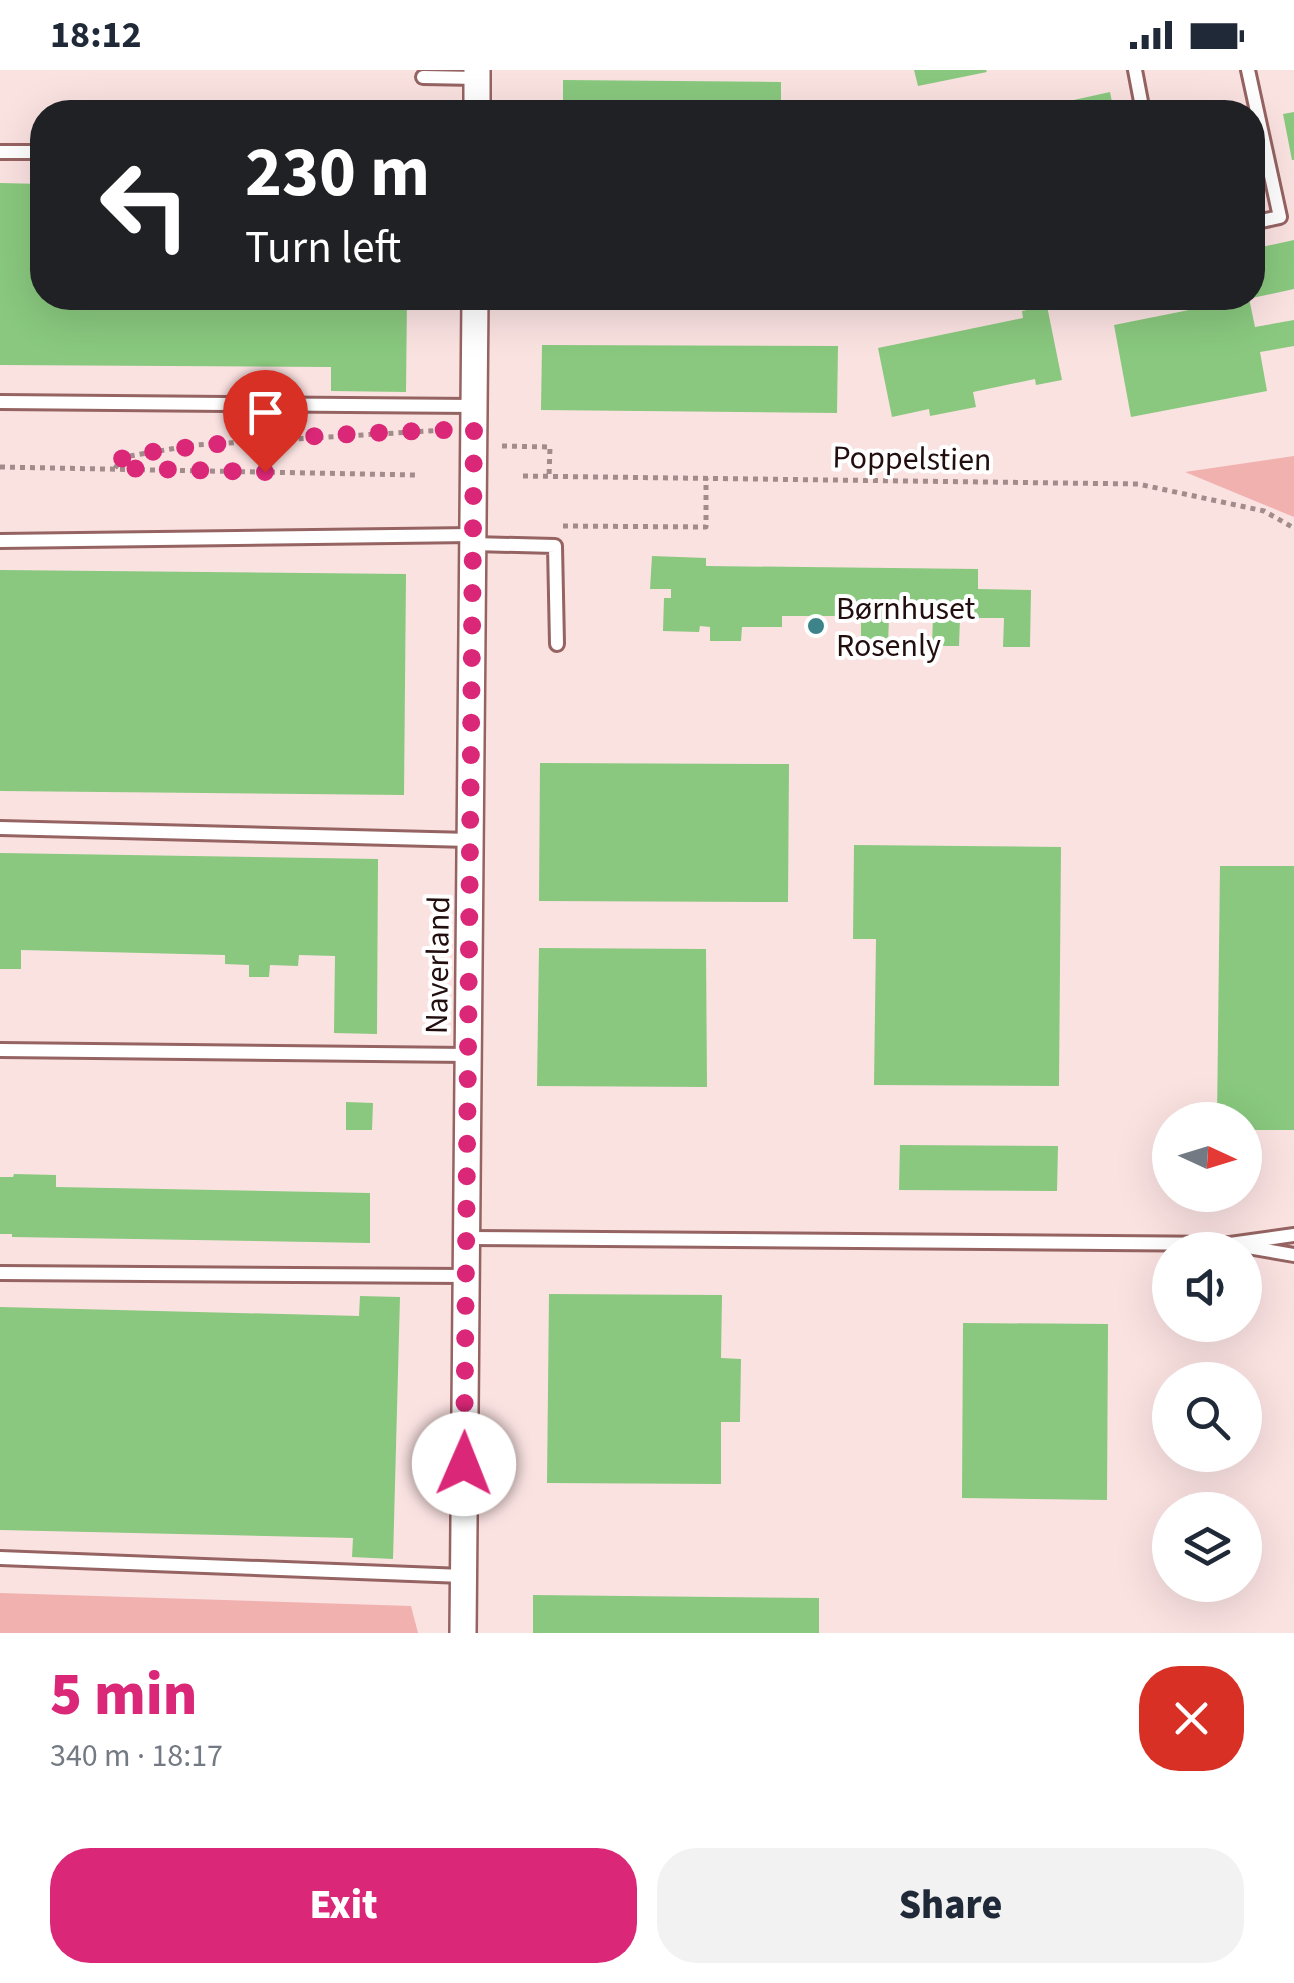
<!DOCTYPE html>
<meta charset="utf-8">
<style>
body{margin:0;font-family:"Source Sans 3",sans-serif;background:#f2f2f3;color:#1f2937;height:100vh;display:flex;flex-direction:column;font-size:38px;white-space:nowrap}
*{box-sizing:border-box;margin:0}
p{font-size:32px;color:#747a83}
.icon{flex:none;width:55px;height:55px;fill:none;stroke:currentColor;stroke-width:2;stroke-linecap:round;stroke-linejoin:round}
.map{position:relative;height:1563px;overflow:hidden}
.drawer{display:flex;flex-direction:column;background:#fff;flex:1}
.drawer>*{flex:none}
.top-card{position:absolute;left:30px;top:30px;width:1235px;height:210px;border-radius:40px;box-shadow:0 10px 40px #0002;background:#202124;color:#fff;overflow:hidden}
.needle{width:65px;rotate:94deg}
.fabs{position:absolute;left:1152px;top:1032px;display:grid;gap:20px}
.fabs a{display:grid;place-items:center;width:110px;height:110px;border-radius:50%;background:#fff;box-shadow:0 10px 40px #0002;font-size:50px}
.pin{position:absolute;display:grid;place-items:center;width:85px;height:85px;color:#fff;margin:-102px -42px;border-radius:50% 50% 50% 0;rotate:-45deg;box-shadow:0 0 10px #0007}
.pin .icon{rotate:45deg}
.me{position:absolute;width:110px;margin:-55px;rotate:1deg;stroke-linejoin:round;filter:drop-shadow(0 0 8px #0008)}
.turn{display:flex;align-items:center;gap:35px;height:210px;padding:0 50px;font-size:45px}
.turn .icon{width:130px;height:130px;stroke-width:2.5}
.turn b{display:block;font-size:70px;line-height:85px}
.round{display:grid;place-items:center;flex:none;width:105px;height:105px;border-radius:40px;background:#f2f2f3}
.overview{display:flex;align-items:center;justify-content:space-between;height:170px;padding:0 50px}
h1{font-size:60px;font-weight:800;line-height:75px;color:#db2777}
.action{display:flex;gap:20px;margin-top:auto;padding:20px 50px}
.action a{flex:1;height:115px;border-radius:40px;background:#db2777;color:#fff;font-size:40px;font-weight:800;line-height:115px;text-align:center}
.action a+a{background:#f2f2f3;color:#1f2937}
.status{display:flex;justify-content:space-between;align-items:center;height:70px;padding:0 50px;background:#fff;direction:ltr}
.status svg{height:28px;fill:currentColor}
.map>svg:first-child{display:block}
</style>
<div class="status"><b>18:12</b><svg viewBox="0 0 49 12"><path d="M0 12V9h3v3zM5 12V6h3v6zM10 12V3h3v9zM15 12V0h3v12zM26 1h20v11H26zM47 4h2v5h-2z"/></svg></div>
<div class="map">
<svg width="1294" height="1563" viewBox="0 0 1294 1563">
<rect width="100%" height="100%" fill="#fae2e1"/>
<g fill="#f0b1af">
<path d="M1294 386V447L1185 402Z"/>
<path d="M0 1523 411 1536 418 1563H0Z"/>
</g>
<g fill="#89c87e">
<path d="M914 0H986L987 2 918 16Z"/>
<path d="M563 10 781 12V42H563Z"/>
<path d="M1110 22 1114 42H1025L1024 41Z"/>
<path d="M1294 42V90H1292L1283 44Z"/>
<path d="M0 113 42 114V228H407L406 322 331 321V297L0 295Z"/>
<path d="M1294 170V219L1252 228V179Z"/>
<path d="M1167 228H1249L1255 257 1294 250V276L1260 282 1267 321 1131 347 1114 255 1189 240 1188 232 1168 236Z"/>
<path d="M1047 236 1062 310 1036 315 1035 309 973 322 976 337 930 346 929 339 892 347 878 278 1023 248 1022 241Z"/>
<path d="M542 275 838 276 837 343 541 340Z"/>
<path d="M652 486 706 488V496L978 499V519L1031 520 1030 577H1003L1004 548H960L959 576H932L933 547H889L888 575H861V546H782V557H742L741 571H710V557L700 556 699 562 663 561 664 528H671V519H650Z"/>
<path d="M0 500 406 504 404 725 0 721Z"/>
<path d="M540 693 789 694 788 832 539 831Z"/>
<path d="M854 775 1061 777 1059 1016 874 1015 876 869H853Z"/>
<path d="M0 783 378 789 377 964 334 963 335 886 299 885 298 896 270 895 269 907H249V895L225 894V885L21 880V899H0Z"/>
<path d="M1220 796H1294V1060H1245V1050H1217Z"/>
<path d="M539 878 706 879 707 1017 537 1016Z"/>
<path d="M346 1032 373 1033 372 1060H346Z"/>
<path d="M900 1075 1058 1076 1057 1121 899 1120Z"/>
<path d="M14 1104 56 1105V1117L370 1123V1173L12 1167V1164H0V1107H13Z"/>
<path d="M549 1224 722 1225 721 1288 741 1289 740 1352H721V1414L547 1413Z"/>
<path d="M360 1226 400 1227 393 1489 352 1487 353 1468 0 1460V1237L359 1246Z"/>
<path d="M963 1253 1108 1254 1107 1430 962 1428Z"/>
<path d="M533 1525 819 1528V1563H533Z"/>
</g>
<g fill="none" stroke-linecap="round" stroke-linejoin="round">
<defs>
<g id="lane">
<path d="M1135 0 1143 42"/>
<path d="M1248 0 1280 147 1252 153"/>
<path d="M423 7 477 8"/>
<path d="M0 82H42"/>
<path d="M0 332 474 336"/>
<path d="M0 471 473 465"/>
<path d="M473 474 555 476 557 574"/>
<path d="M0 758 470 770"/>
<path d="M0 980 468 985"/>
<path d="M467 1168 1230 1174 1294 1165"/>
<path d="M1242 1176 1294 1185"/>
<path d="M0 1203 467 1206"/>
<path d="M0 1488 463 1506"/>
</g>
<g id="street">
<path d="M477 42V0"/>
<path d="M463 1563 475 228"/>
</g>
</defs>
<use href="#lane" stroke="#956362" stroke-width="18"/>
<use href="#street" stroke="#956362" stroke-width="30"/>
<g stroke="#a28c8b" stroke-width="5" stroke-dasharray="5 5" stroke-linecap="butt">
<path d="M502 376 550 377 549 406"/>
<path d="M0 397 415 405"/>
<path d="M115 398 124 387 194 375 446 360"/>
<path d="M523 406 1138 414 1264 441 1294 458"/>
<path d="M563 456 706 457V408"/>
</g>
<use href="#lane" stroke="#fff" stroke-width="12"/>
<use href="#street" stroke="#fff" stroke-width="25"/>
</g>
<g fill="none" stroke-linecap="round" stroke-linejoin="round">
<path stroke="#db2777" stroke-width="18" stroke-dasharray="0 32.4" d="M265 402 115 398 124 386C240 368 357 363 474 359L464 1394"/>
</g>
<circle fill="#3c8489" stroke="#fff" stroke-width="4" cx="816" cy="556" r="10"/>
<g text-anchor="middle" stroke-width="8" stroke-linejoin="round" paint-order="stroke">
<g font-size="32" fill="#220e0e" stroke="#fff">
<text transform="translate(912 388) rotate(1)" y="11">Poppelstien</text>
<text transform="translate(437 895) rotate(-89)" y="11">Naverland</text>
</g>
<g font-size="32" fill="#220e0e" stroke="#fff" text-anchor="start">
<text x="836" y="549">Børnhuset<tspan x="836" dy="37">Rosenly</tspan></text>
</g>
</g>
</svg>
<div class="fabs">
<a><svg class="needle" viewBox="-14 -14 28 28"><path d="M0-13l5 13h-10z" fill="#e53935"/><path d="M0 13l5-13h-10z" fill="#747a83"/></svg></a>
<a><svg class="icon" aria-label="sound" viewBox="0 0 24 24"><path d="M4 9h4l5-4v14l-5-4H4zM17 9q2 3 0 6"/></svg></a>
<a><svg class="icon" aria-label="search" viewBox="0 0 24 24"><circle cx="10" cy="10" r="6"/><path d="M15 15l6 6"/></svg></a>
<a><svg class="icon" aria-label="layers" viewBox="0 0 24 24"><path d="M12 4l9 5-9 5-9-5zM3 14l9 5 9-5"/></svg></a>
</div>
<div class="pin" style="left:265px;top:402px;background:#d93025"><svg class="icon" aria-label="arrive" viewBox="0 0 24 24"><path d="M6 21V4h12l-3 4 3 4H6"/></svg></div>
<svg class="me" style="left:464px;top:1394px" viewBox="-20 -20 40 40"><circle r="19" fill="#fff"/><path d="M0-13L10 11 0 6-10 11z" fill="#db2777"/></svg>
<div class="top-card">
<div class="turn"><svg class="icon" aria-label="left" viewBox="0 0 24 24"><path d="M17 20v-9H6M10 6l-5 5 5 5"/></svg><div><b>230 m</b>Turn left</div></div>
</div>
</div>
<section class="drawer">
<div class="overview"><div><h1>5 min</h1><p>340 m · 18:17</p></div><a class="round" style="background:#d93025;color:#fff"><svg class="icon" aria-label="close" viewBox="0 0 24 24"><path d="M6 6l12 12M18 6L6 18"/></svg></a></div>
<div class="action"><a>Exit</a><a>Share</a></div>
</section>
